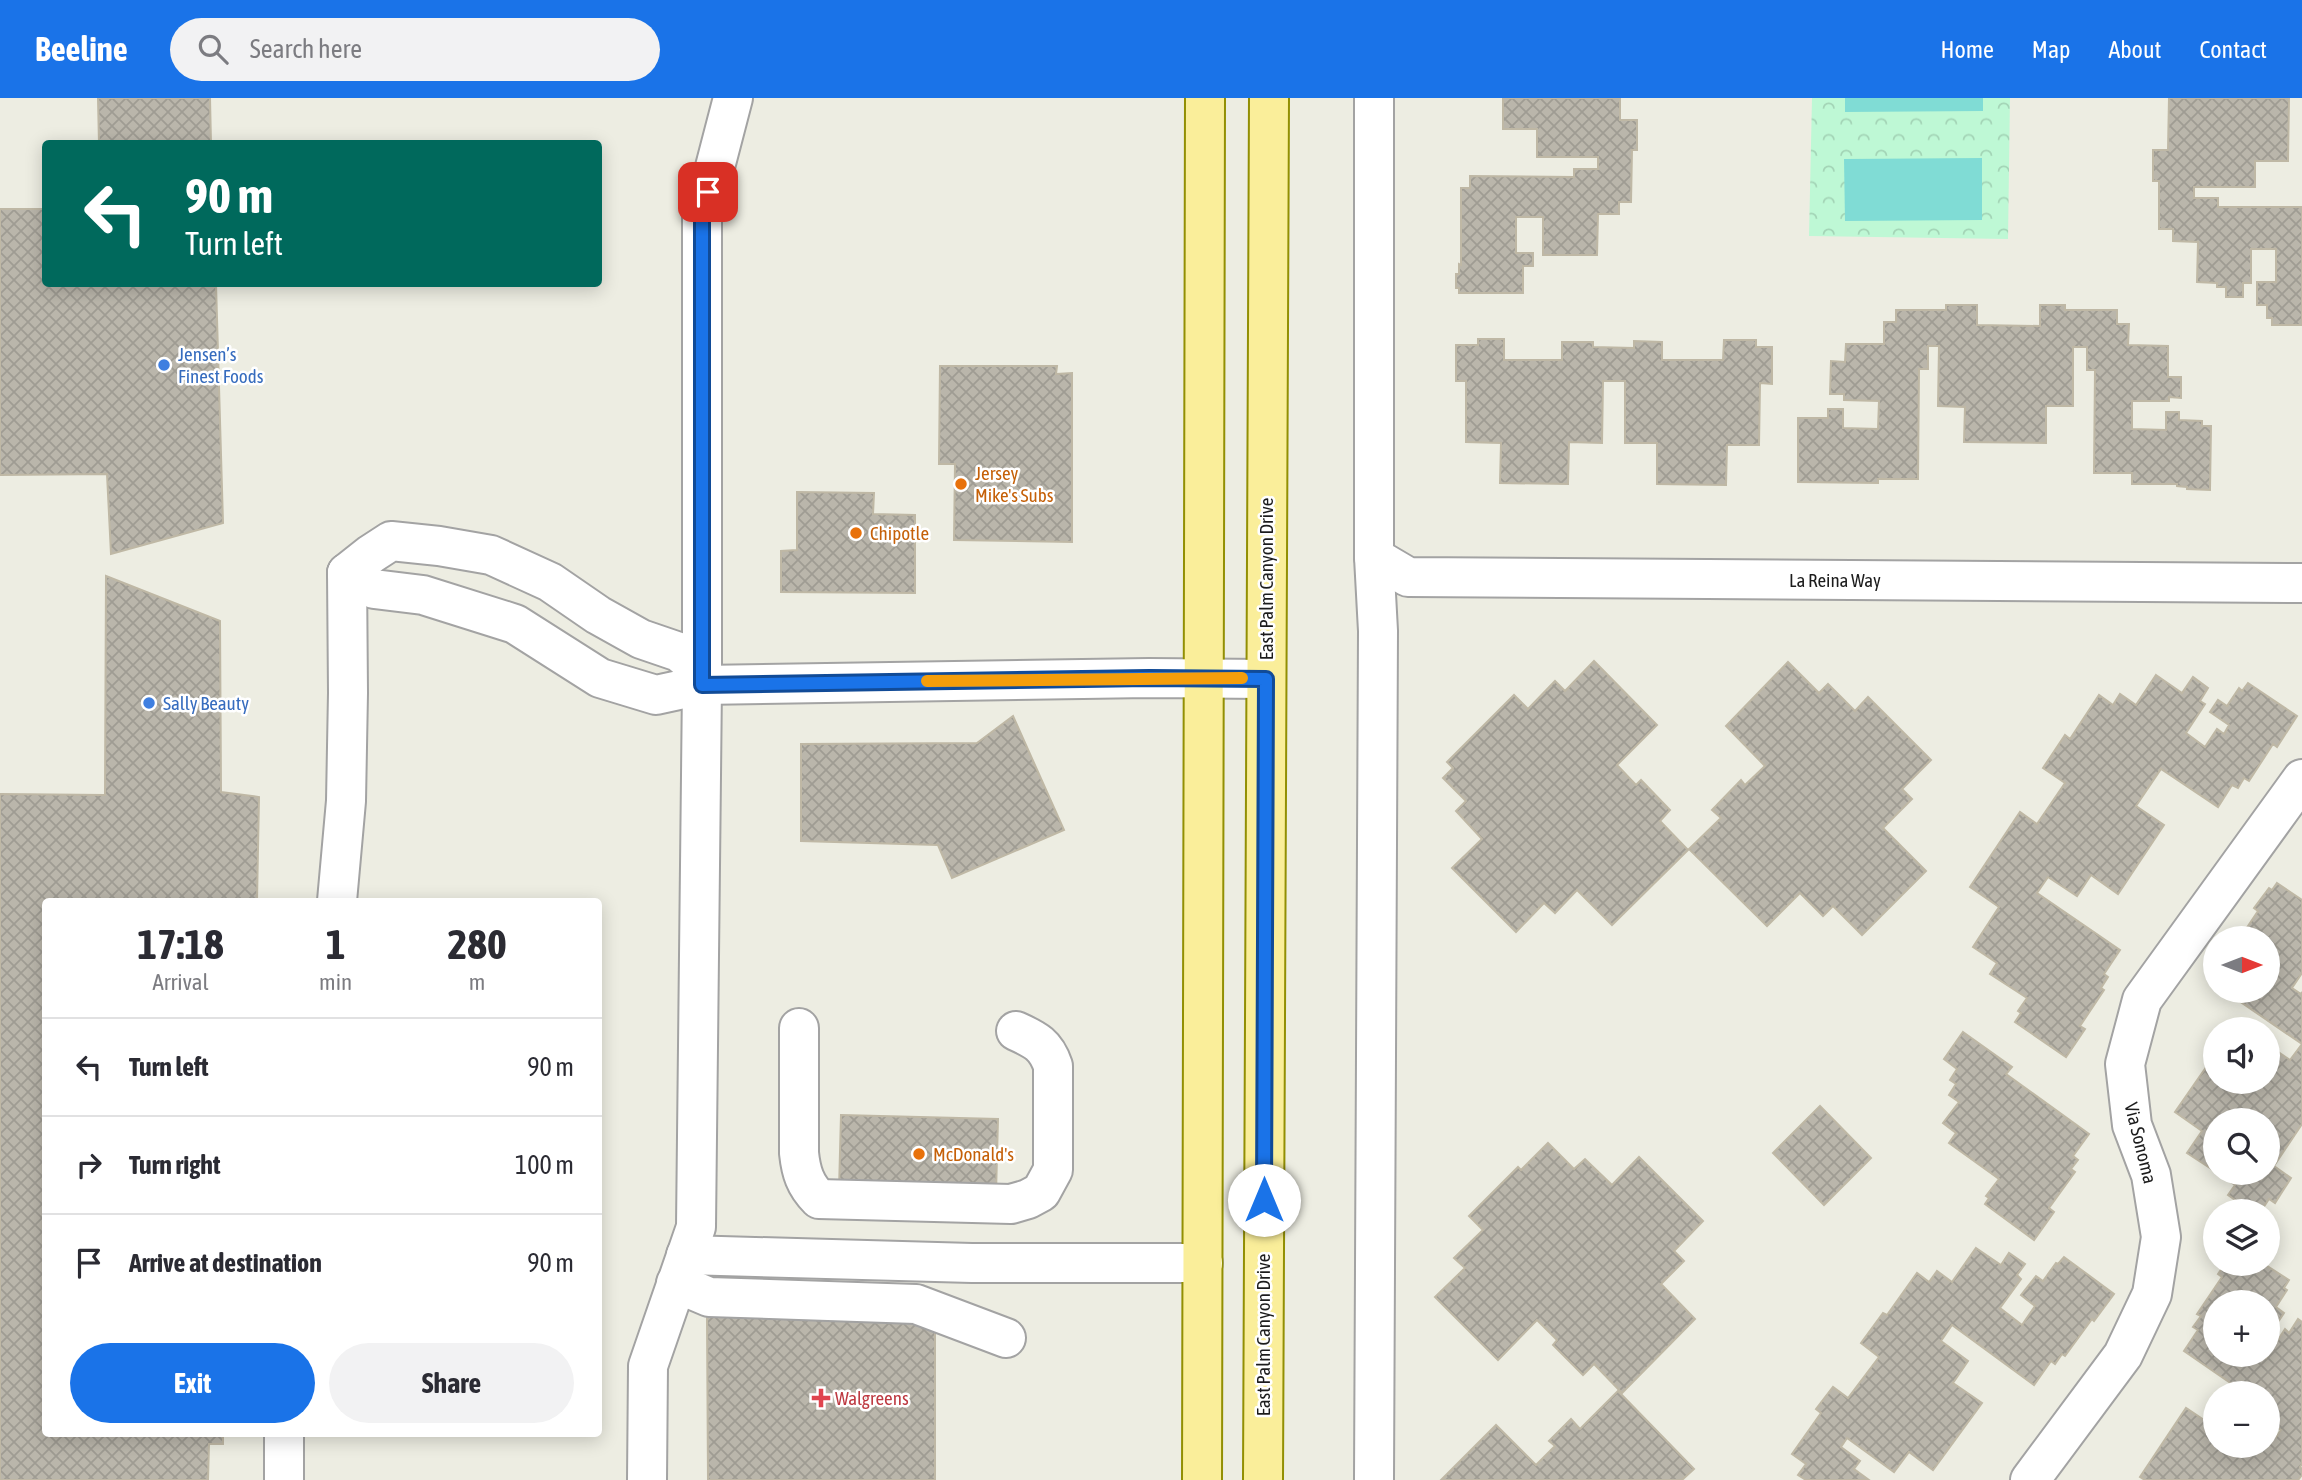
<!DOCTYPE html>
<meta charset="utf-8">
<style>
body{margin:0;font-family:"Asap Condensed",sans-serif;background:#f2f2f3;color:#2b2b33;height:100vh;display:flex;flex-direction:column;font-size:26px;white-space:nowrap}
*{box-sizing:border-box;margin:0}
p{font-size:23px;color:#7c7c81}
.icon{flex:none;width:38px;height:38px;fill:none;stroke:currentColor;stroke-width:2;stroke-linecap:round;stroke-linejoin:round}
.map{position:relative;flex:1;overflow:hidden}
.side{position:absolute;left:42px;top:800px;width:560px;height:539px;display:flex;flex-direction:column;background:#fff;border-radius:7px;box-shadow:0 4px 18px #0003}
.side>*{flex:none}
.banner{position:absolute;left:42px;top:42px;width:560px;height:147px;border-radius:7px;box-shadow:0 4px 18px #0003;background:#00695c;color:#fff;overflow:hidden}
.needle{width:46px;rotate:90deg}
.controls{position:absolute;left:2203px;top:828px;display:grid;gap:14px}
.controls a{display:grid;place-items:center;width:77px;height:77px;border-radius:50%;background:#fff;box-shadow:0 4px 18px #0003;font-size:35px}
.pin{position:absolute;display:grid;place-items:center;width:60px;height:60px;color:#fff;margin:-30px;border-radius:14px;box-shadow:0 4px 10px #0006}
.me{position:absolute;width:77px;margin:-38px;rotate:0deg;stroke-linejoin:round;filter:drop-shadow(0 0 5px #0008)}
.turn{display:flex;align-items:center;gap:24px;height:147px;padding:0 28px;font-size:32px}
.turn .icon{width:91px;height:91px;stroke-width:2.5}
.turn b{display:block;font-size:49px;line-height:60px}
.eta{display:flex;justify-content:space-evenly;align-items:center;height:119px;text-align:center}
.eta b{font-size:42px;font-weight:700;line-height:49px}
.cta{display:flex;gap:14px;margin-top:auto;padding:14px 28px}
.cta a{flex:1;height:80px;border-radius:42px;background:#1a73e8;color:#fff;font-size:28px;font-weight:700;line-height:80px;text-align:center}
.cta a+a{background:#f2f2f3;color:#2b2b33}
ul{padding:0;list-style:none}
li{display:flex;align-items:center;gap:21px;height:98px;padding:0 28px;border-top:2px solid #e1e1e2}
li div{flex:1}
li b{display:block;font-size:26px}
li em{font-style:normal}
header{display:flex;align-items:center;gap:42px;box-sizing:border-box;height:98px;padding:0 35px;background:#1a73e8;color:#fff}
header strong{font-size:33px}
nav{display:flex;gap:38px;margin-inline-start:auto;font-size:24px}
.search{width:490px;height:63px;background:#f2f2f3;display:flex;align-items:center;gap:18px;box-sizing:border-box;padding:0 24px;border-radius:38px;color:#7c7c81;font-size:26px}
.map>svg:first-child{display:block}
</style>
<header>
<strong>Beeline</strong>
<div class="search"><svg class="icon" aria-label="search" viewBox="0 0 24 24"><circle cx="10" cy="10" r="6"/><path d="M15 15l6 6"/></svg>Search here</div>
<nav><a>Home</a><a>Map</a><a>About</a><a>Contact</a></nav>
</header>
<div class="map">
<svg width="2302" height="1382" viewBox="0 0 2302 1382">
<defs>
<pattern id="park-crowns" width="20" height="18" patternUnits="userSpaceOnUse" patternTransform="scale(1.75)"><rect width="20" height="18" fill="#bef8d5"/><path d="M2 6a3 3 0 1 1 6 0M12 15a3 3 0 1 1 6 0" fill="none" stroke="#a3d4b6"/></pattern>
<pattern id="building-cross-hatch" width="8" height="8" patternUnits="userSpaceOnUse" patternTransform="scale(1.75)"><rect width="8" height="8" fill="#bab6ab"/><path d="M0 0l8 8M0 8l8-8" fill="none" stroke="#9f9c93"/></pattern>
</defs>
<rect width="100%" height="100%" fill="#edede2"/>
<path fill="url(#park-crowns)" d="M1812 0H2010L2008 141 1809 138Z"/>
<g fill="#80dcd5">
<path d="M1845 0H1983V13L1845 14Z"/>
<path d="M1982 60V122L1845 123 1844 61Z"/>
</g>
<g fill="url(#building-cross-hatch)" stroke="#bfb8a5" stroke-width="2">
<path d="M98 0H210L211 46H99Z"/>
<path d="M1503 0H1620V22H1637V52H1632L1631 104H1619V116H1598L1597 157H1543V119H1516V155H1533V168H1523V195H1459V190H1456V176H1459V166L1461 167V90H1470V78L1574 79V71H1598V59H1537V31H1503Z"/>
<path d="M2169 0H2289L2288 63H2255V89H2194V100H2218V109H2302V227H2272V220H2267V207H2257V184H2276V151H2251V185H2243V199H2226V189H2217V185L2197 184 2198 144 2173 143V131H2159V83H2153V52H2168Z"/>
<path d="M0 111H46V186H216L223 425 111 456 107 376 0 377Z"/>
<path d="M1946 207H1977V227L2040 228V207H2065V212H2117V226H2129L2128 247 2168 248V279H2181V300L2169 299V303H2132V331L2166 332V314H2179V322L2202 323V328H2211L2210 392 2187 391V389L2177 388V386H2132V375H2094L2095 272H2087V249H2073V308H2046V345L1964 344 1965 309 1938 308 1939 248H1928V271H1919L1918 381H1878V385L1798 384V320H1828V311H1843V330L1878 331 1879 303 1844 302V296H1830L1831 263 1845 264 1846 246H1884V224H1896V212H1946Z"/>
<path d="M1478 241H1504V262H1562V244H1593V249L1634 250V243L1662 244V262H1723L1724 242H1756V249H1772V286L1760 285 1759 347H1727L1726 387 1657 386V345H1625V283H1603L1602 345 1569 344 1568 386 1500 385 1501 345 1466 344V283H1456V247H1478Z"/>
<path d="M940 268H1057L1056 276 1072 275V444L954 442 955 366H939Z"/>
<path d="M797 394 874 395 873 416 915 417V495L781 494V453L797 452Z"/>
<path d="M106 478 220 523 221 694 259 699 257 803H46V1335H223V1346H209L208 1382H0V696L105 697Z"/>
<path d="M1594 563 1657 627 1617 667 1636 687 1641 682 1670 712 1660 723 1688 752 1612 827 1577 792 1555 815 1544 805 1516 834 1452 770 1482 741 1456 713 1466 703 1443 680 1453 670 1447 664 1514 597 1528 611 1555 583 1565 593Z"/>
<path d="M1788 564 1819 595 1828 586 1855 613 1868 599 1931 662 1902 691 1912 701 1883 730 1926 773 1862 837 1833 808 1823 818 1800 795 1767 828 1689 751 1721 720 1712 712 1741 682 1745 687 1765 668 1726 628Z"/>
<path d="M2156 577 2182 595 2193 579 2208 590 2200 603 2205 606 2186 635 2205 649 2217 631 2224 636 2229 627 2210 614 2218 602 2227 608 2239 590 2242 593 2248 585 2297 618 2277 649 2273 646 2249 683 2244 680 2238 690 2232 687 2218 709 2161 671 2136 708 2164 727 2118 796 2091 777 2077 798 2048 779 2037 795 2120 852 2104 876 2108 879 2101 890 2104 892 2080 928 2085 931 2066 959 2015 924 2021 915 2018 913 2027 900 1990 876 1997 865 1973 849 1999 809 1970 789 2020 714 2037 726 2065 685 2043 670 2065 637 2070 641 2099 597 2113 607 2120 596 2136 607Z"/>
<path d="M1013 618 1064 732 952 780 938 747 801 743V646L977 645Z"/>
<path d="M2277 785 2302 802V875L2292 890 2301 896 2302 894V1026L2274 1068 2291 1080 2275 1105 2269 1101 2261 1113H2251L2228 1097 2235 1087 2216 1074H2268V1022H2216V1074L2187 1055 2202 1033 2175 1014 2216 955V984H2268V947L2290 962 2302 946 2223 892H2268V840H2240L2258 813 2254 810 2269 790 2272 792Z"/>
<path d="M1963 934 2012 969 2006 976 2089 1036 2073 1058 2078 1062 2071 1071 2075 1074 2049 1110 2054 1114 2034 1142 1985 1106 1989 1100 1986 1098 1999 1081 1949 1045 1956 1035 1943 1025 1959 1004 1949 997 1956 986 1950 982 1957 971 1944 961Z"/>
<path d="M1820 1008 1871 1060 1824 1107 1773 1055Z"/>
<path d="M841 1017 998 1021 996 1096 839 1092Z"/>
<path d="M1548 1045 1574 1071 1585 1061 1612 1087 1639 1059 1703 1123 1674 1153 1684 1163 1661 1186 1695 1221 1622 1295 1594 1266 1583 1277 1553 1247 1557 1242 1537 1222 1498 1262 1435 1199 1465 1170 1454 1160 1483 1132 1469 1118 1518 1069 1521 1072Z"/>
<path d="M1976 1150 2001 1167 2009 1155 2025 1166 2017 1177 2021 1181 2000 1210 2022 1227 2035 1208 2021 1197 2036 1178 2043 1183 2056 1165 2058 1166 2064 1159 2114 1196 2094 1223 2092 1221 2065 1258 2062 1256 2055 1266 2051 1263 2034 1287 1952 1227 1941 1243 1968 1263 1953 1285 1982 1305 1933 1372 1909 1354 1894 1374 1847 1340 1841 1349 1860 1363 1854 1371 1869 1382H1806L1798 1377 1806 1366 1792 1356 1821 1315 1816 1311 1833 1289 1848 1300 1879 1259 1861 1245 1883 1215 1887 1217 1917 1175 1929 1184 1937 1173 1952 1184Z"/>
<path d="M2225 1166H2264L2289 1182 2284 1190 2287 1192 2276 1209 2284 1215 2276 1227 2268 1221V1204H2216V1256H2261L2266 1260 2285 1231 2289 1235 2298 1221 2302 1224V1366L2300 1369 2302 1371V1377L2298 1382H2145L2140 1379 2186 1310 2213 1328 2216 1325V1348H2268V1334L2276 1339 2281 1332 2268 1323V1295H2245L2184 1253 2198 1232 2193 1229 2201 1218 2197 1216 2222 1179 2218 1176Z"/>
<path d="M707 1218H935V1382H708Z"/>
<path d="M1618 1293 1694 1371 1682 1382H1441L1496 1327 1536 1367 1555 1348 1549 1343 1571 1321 1580 1331Z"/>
</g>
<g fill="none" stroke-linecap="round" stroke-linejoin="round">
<defs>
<g id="minor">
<path d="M1374 459 1408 479 2302 485"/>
<path d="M347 475 374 491 423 497 515 526 600 580 656 597 702 587 1149 580 1266 581"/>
<path d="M347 475 371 456 391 443 439 448 491 457 550 484 598 517 641 541 679 554 692 565 702 587"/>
<path d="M337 803 346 703 348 595 347 475"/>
<path d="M799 930V1055C801 1074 805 1087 819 1101L1011 1106 1028 1101 1041 1094 1053 1072V968C1046 947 1036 942 1016 933"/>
<path d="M686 1157 972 1165H1203"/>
<path d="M676 1185 709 1199 916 1206 1006 1240"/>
<path d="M284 1382V1335"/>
<path d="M647 1382 648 1268 696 1129 702 587V119L733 0"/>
<path d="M1374 1382 1378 533 1374 459V0"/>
<path d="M2030 1382 2123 1257 2152 1196 2161 1139 2151 1077 2132 1027 2125 966 2142 902 2302 681"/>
</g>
<g id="major">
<path d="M1202 1382 1205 0"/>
<path d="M1263 1382 1269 0"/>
</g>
</defs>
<use href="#minor" stroke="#a3a3a3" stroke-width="42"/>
<use href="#major" stroke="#928f03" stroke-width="42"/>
<use href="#minor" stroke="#fff" stroke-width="38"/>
<use href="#major" stroke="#faee9a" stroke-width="38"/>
</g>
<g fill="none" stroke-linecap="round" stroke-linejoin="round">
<defs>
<path id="route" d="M708 94 702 119V587L1149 580 1266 581 1264 1102"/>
</defs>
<use href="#route" stroke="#114b97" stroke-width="18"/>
<use href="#route" stroke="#1a73e8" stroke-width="12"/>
<path stroke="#f59e0b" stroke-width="12" d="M927 583 1242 580"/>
</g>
<g fill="#3f7fe0" stroke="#fff" stroke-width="2.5">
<circle cx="164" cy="267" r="7"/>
<circle cx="149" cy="605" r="7"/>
</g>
<g fill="#e8710a" stroke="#fff" stroke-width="2.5">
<circle cx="961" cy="386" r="7"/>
<circle cx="856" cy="435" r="7"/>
<circle cx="919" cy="1056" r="7"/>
</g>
<path fill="#e0444e" stroke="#fff" stroke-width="2.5" d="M817.5 1289.5h7v7h7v7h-7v7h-7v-7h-7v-7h7z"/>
<g text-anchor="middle" stroke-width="5" stroke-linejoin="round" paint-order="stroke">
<g font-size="19" fill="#366cbe" stroke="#fff" text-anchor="start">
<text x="178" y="263">Jensen’s<tspan x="178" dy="22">Finest Foods</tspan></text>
<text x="163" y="612">Sally Beauty</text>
</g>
<g font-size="19" fill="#c56008" stroke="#fff" text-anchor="start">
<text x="975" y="382">Jersey<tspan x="975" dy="22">Mike's Subs</tspan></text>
<text x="870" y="442">Chipotle</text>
<text x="933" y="1063">McDonald's</text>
</g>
<g font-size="19" fill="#1c1c1c" stroke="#fff">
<text transform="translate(1266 481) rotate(-90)" y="7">East Palm Canyon Drive</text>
<text x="1835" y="489">La Reina Way</text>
<text transform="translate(2141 1045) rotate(76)" y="7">Via Sonoma</text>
<text transform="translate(1263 1237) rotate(-90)" y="7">East Palm Canyon Drive</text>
</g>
<g font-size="19" fill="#be3a42" stroke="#fff" text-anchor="start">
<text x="835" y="1307">Walgreens</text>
</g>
</g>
</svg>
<div class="controls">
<a><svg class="needle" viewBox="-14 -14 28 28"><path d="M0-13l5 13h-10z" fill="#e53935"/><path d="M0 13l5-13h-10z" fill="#7c7c81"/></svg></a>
<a><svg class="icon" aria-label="sound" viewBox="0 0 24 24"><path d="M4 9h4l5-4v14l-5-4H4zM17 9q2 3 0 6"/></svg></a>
<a><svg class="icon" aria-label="search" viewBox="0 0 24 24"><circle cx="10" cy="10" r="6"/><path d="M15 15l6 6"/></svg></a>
<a><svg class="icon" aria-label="layers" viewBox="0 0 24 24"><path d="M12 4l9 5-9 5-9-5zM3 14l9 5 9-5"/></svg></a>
<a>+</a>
<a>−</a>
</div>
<div class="pin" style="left:708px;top:94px;background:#d93025"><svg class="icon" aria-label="arrive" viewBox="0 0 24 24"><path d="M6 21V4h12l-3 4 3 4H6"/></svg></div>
<svg class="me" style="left:1264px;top:1102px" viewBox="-20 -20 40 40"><circle r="19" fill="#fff"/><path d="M0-13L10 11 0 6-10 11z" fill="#1a73e8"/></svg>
<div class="banner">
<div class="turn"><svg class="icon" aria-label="left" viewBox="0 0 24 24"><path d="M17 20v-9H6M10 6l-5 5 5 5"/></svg><div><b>90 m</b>Turn left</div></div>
</div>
<section class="side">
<div class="eta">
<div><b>17:18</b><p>Arrival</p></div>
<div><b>1</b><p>min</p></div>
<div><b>280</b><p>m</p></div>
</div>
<ul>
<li><svg class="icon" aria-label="left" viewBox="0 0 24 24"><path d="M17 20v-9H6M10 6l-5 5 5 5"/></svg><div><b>Turn left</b></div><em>90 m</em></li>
<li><svg class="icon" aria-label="right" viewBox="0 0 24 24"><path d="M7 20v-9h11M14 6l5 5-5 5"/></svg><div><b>Turn right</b></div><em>100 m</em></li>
<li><svg class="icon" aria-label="arrive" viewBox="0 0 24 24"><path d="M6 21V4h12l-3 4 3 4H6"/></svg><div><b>Arrive at destination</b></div><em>90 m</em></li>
</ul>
<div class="cta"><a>Exit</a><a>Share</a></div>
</section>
</div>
